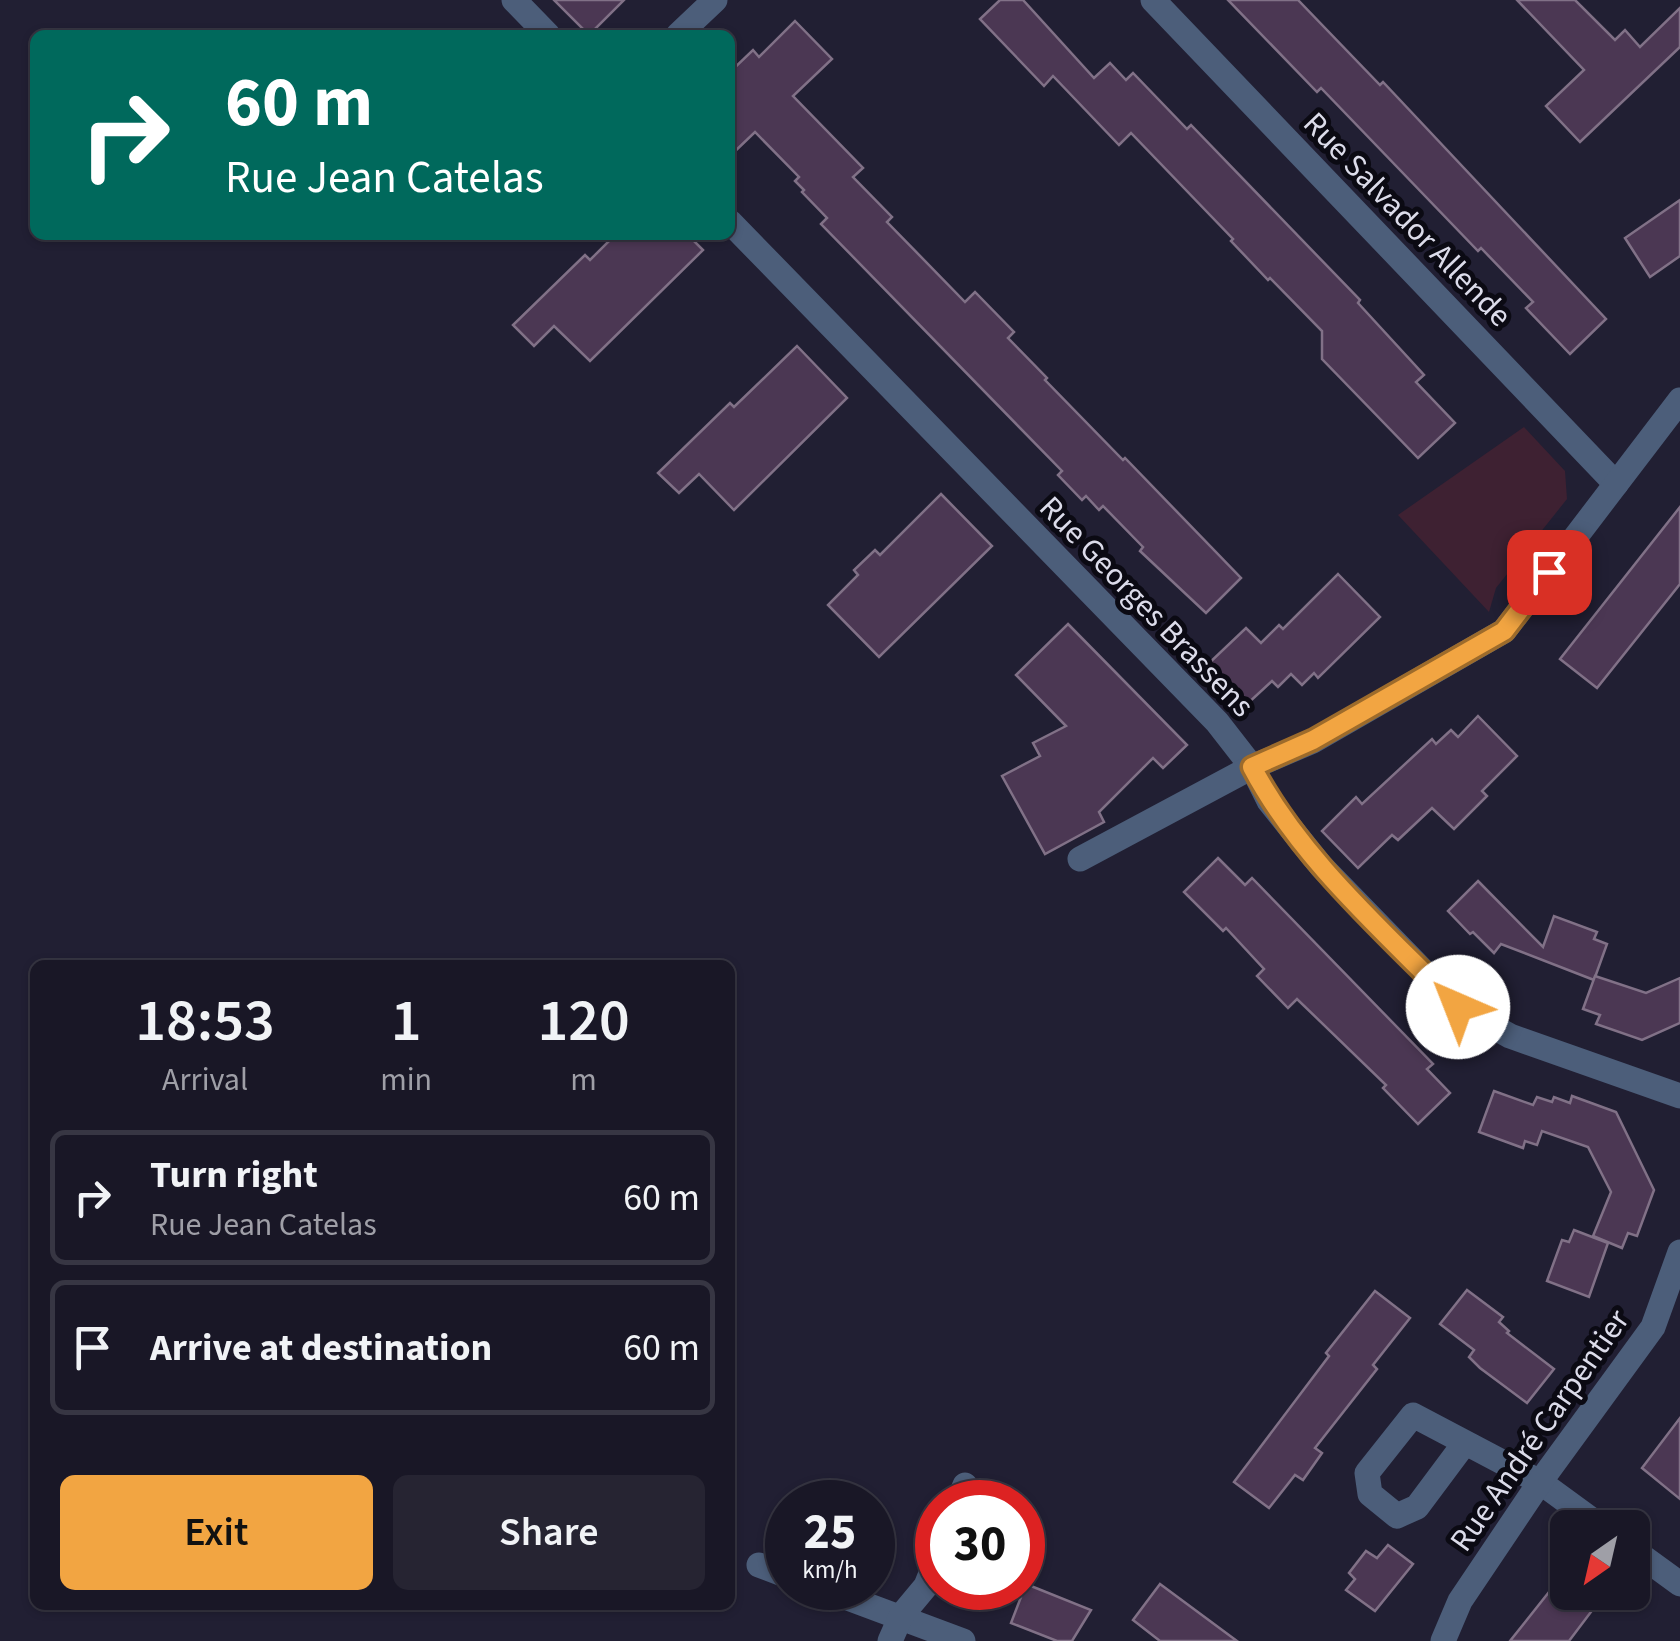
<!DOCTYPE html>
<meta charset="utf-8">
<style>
body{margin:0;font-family:"Source Sans 3",sans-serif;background:#262432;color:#f1f3f6;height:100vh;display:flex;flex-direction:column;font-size:38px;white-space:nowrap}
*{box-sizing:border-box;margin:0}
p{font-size:32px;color:#9f9fa7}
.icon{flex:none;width:55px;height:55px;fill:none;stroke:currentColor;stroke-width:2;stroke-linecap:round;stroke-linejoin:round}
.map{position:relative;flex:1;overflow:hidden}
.panel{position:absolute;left:30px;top:960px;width:705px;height:650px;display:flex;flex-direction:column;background:#191726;border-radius:15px;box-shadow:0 2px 8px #0004,0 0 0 2px #373643}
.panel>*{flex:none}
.banner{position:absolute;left:30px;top:30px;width:705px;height:210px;border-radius:15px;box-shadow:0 2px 8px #0004,0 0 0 2px #373643;background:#00695c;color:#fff;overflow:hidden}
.needle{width:65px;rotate:214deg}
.fabs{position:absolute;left:1550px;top:1510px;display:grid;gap:20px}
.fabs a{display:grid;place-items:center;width:100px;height:100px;border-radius:15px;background:#191726;box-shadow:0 2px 8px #0004,0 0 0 2px #373643;font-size:50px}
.speed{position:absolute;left:765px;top:1480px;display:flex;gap:20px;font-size:50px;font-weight:700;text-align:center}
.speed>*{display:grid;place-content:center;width:130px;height:130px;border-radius:50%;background:#191726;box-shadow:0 2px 8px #0004,0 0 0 2px #373643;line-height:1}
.speed small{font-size:25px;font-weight:400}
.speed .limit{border:15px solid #d22;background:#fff;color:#111}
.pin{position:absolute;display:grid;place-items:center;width:85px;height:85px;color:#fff;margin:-42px;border-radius:20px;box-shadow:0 5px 15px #0006}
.me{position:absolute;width:110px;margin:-55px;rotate:316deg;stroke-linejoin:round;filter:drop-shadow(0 0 8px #0008)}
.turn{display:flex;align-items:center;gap:35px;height:210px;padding:0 30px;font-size:45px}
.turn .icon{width:130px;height:130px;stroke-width:2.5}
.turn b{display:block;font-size:70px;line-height:85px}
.eta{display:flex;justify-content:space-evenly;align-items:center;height:170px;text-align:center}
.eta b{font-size:60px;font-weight:600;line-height:70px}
.action{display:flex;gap:20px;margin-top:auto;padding:20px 30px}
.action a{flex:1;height:115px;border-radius:15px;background:#f2a542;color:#111;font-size:40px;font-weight:600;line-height:115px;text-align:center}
.action a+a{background:#262432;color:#f1f3f6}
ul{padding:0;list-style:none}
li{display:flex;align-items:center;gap:30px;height:135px;margin:0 20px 15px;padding:0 10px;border:5px solid #373643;border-radius:15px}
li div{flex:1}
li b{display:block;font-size:38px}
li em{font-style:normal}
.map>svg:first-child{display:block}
</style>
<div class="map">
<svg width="1680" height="1641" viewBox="0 0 1680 1641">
<rect width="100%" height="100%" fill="#211f33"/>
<path fill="#3e2132" d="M1524 427 1565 471 1567 499 1496 588 1489 612 1398 515Z"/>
<g fill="#4b3753" stroke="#817187" stroke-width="2.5">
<path d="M554 0H624L589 35Z"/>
<path d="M1000 0H1023L1094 78 1110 63 1126 80 1133 73 1187 129 1191 125 1360 300 1358 303 1424 375 1416 382 1455 423 1418 458 1322 359V331L1270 278 1268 280 1231 241 1233 239 1131 133 1119 145 1053 76 1044 86 980 19Z"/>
<path d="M1228 0H1298L1380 85 1383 82 1606 319 1570 354 1526 308 1533 302 1481 248 1478 251 1321 88 1317 92Z"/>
<path d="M1517 0H1575L1615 40 1625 30 1640 47 1680 8V47L1580 142 1546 106 1584 70Z"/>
<path d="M795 21 832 59 793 96 863 168 853 177 892 217 887 222 965 302 975 292 1014 332 1008 338 1047 378 1045 380 1123 460 1125 458 1241 578 1206 613 1140 551 1143 547 1103 506 1099 510 1086 496 1082 500 1058 475 1062 471 821 224 827 218 802 192 804 190 795 181 799 177 755 132 730 156V72L753 50 759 57Z"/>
<path d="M1680 200V256L1650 277 1625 238Z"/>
<path d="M615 235H688L703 250 590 361 554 326 534 346 513 325 585 255 590 260Z"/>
<path d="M797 346 847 398 734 510 699 474 679 493 658 473 730 403 734 407Z"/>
<path d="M941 494 992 546 879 657 828 605 858 575 854 570 875 550 880 555Z"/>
<path d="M1680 507V584L1597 688 1560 659Z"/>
<path d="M1338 574 1380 617 1318 678 1314 673 1302 685 1291 674 1278 687 1272 681 1245 706 1206 666 1246 628 1261 643 1279 625 1283 629Z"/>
<path d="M1068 624 1187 745 1163 768 1153 758 1099 812 1104 822 1045 854 1002 776 1040 756 1033 743 1066 726 1016 675Z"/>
<path d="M1478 716 1517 756 1482 791 1487 796 1454 829 1432 808 1398 840 1392 835 1358 868 1322 831 1356 797 1362 804 1432 739 1436 744 1451 730 1458 737Z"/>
<path d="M1218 858 1245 885 1252 878 1433 1064 1427 1069 1450 1093 1418 1124 1383 1088 1386 1085 1297 999 1288 1008 1257 976 1264 969 1226 928 1223 931 1184 892Z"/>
<path d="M1478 881 1543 947 1554 916 1597 932 1594 939 1607 944 1594 980 1501 944 1494 953 1473 932 1470 934 1448 911Z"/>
<path d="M1595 976 1646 993 1680 978V1023L1642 1040 1596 1024 1600 1015 1583 1009Z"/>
<path d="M1494 1091 1533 1105 1537 1097 1552 1102 1554 1097 1570 1103 1572 1096 1616 1112 1654 1190 1637 1236 1628 1233 1622 1248 1593 1236 1611 1192 1588 1147 1542 1131 1537 1145 1525 1141 1523 1148 1479 1132Z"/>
<path d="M1574 1230 1608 1243 1589 1297 1547 1281 1562 1240 1569 1242Z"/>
<path d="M1467 1290 1503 1317 1499 1322 1509 1331 1507 1333 1554 1369 1527 1403 1480 1368 1469 1357 1474 1350 1440 1324Z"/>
<path d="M1375 1291 1410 1318 1373 1365 1377 1369 1315 1448 1322 1453 1303 1480 1295 1475 1269 1508 1234 1482 1329 1356 1326 1353Z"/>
<path d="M1680 1418V1499L1642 1468Z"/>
<path d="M1388 1545 1413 1564 1375 1611 1346 1590 1355 1579 1349 1573 1366 1551 1377 1558Z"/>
<path d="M1026 1584 1091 1610 1072 1641H1057L1011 1623Z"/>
<path d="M1160 1584 1237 1641H1160L1133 1620Z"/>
<path d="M1549 1592H1606L1569 1641H1510Z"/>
</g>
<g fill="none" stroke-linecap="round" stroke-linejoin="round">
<g stroke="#4c5e7a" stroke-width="25">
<path d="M514 0 548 35"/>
<path d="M1153 0 1616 484"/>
<path d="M678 35 715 0"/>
<path d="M730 222 1217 722 1252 767 1269 801 1321 866 1458 1007 1510 1036 1680 1096"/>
<path d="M1080 859 1252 767 1313 741 1504 631 1680 400"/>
<path d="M1464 1444 1417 1507 1397 1516 1370 1494 1367 1473 1413 1415 1540 1482 1603 1528"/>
<path d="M958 1502 965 1485"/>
<path d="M1632 1549 1680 1584"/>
<path d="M759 1565 788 1576"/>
<path d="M821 1588 963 1641"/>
<path d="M890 1641 901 1616 926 1586 938 1556"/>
<path d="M1443 1641 1460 1601 1540 1482 1653 1327 1680 1252"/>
</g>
</g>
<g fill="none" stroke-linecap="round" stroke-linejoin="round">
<defs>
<path id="route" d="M1458 1007C1385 932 1301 860 1252 767L1313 740 1504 631 1549 572"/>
</defs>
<use href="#route" stroke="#9d6b2b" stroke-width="25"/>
<use href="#route" stroke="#f2a542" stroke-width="18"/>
</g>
<g text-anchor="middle" stroke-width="10" stroke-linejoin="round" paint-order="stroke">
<g font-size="32" fill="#dcdcea" stroke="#0b0a13">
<text transform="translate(1408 219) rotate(46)" y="11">Rue Salvador Allende</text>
<text transform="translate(1147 606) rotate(46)" y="11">Rue Georges Brassens</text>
<text transform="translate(1539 1430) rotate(-55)" y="11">Rue André Carpentier</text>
</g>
</g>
</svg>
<div class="fabs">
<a><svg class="needle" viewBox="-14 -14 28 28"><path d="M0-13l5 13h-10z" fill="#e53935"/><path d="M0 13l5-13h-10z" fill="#9f9fa7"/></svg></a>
</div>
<div class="speed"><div>25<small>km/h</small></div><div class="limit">30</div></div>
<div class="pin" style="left:1549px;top:572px;background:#d93025"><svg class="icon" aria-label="arrive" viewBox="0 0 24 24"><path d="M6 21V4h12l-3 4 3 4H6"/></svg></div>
<svg class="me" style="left:1458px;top:1007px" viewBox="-20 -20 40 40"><circle r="19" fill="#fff"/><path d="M0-13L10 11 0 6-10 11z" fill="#f2a542"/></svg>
<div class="banner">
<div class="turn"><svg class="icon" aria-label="right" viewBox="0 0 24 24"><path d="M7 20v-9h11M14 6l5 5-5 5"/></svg><div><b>60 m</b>Rue Jean Catelas</div></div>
</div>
<section class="panel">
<div class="eta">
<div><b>18:53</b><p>Arrival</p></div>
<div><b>1</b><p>min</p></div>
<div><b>120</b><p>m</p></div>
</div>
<ul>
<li><svg class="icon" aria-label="right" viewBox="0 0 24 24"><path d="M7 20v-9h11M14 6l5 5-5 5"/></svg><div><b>Turn right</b><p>Rue Jean Catelas</p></div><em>60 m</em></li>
<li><svg class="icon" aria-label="arrive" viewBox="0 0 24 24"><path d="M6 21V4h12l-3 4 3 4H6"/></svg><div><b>Arrive at destination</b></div><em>60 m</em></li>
</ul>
<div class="action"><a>Exit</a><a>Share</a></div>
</section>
</div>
